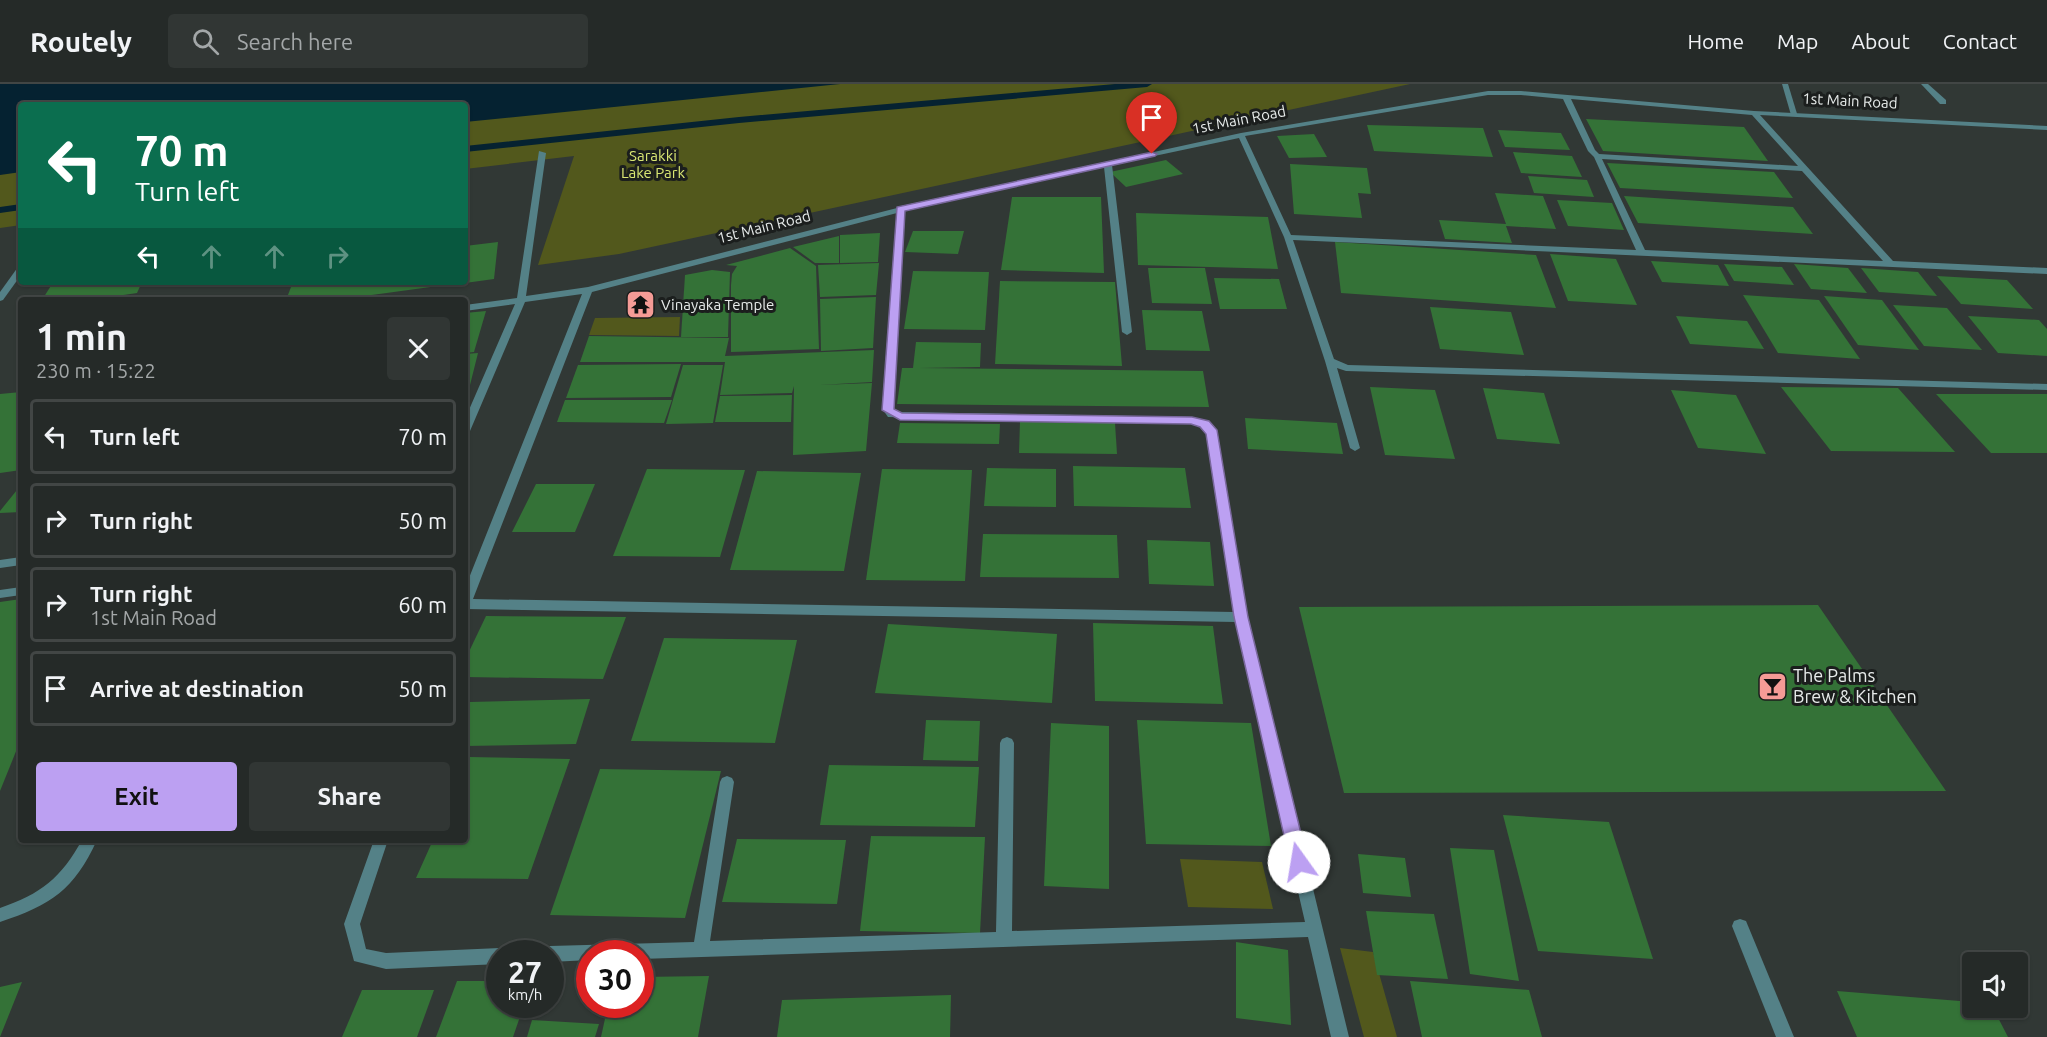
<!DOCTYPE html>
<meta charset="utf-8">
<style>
body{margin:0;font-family:Ubuntu,sans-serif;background:#313634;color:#f1f3f6;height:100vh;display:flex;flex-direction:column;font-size:22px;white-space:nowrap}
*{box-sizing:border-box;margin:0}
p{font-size:20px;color:#a3a7a8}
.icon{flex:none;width:33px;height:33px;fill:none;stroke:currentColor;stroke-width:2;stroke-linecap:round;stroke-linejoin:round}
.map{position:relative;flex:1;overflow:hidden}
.panel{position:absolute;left:18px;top:213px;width:450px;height:546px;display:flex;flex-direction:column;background:#252a28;border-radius:6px;box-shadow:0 2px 4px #0004,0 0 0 2px #424645}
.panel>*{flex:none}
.banner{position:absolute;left:18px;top:18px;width:450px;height:183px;border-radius:6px;box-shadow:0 2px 4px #0004,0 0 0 2px #424645;background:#0b6e4f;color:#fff;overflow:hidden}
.tools{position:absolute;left:1962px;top:868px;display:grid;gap:12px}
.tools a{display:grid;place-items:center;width:66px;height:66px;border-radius:6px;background:#252a28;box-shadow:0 2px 4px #0004,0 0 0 2px #424645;font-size:30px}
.speed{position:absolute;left:486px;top:856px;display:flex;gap:12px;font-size:30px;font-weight:700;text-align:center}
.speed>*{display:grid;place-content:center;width:78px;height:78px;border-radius:50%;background:#252a28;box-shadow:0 2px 4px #0004,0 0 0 2px #424645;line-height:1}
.speed small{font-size:15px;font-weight:400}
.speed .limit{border:9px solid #d22;background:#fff;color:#111}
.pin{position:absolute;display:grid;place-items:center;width:51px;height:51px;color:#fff;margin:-62px -26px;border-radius:50% 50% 50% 0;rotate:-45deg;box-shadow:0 0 6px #0007}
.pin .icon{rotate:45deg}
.me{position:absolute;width:66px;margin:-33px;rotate:347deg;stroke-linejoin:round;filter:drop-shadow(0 0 4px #0008)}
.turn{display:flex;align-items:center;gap:21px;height:126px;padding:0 18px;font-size:27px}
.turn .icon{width:78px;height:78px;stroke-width:2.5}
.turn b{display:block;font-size:42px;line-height:51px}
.lanes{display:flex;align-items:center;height:57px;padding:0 18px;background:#0003;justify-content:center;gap:30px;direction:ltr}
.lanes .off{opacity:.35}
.round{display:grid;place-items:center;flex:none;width:63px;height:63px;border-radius:6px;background:#313634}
.summary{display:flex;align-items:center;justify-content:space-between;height:102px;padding:0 18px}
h1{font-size:36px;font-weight:600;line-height:45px}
.action{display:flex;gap:12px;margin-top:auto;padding:12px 18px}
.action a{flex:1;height:69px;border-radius:6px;background:#bca0f2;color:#111;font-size:24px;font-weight:600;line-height:69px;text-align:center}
.action a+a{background:#313634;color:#f1f3f6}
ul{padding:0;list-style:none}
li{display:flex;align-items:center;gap:18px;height:75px;margin:0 12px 9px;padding:0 6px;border:3px solid #424645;border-radius:6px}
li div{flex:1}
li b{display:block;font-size:22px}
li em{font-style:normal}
header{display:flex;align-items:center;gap:36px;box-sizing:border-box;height:84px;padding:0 30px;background:#252a28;border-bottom:2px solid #424645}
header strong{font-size:28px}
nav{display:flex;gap:33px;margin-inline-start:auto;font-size:21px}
.search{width:420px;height:54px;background:#313634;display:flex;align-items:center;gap:15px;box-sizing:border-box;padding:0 21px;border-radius:6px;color:#a3a7a8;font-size:22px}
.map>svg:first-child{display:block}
</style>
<header>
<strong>Routely</strong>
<div class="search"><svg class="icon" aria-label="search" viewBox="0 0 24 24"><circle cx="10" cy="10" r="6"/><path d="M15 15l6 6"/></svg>Search here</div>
<nav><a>Home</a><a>Map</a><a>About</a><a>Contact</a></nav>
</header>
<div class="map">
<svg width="2047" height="953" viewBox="0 0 2047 953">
<rect width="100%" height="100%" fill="#313835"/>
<g fill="#52581c">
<path d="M0 0H1410L619 170 538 181 574 72 465 85V21H21V141L0 144Z"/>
<path d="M680 233 679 252 589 251 595 234Z"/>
<path d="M1180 775 1262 778 1273 825 1188 823Z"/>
<path d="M1340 864 1373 868 1397 953H1364Z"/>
</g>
<path fill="#052231" d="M0 0H840L465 38V21H21V88L0 91Z"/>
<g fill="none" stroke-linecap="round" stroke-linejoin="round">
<g fill="#052231" fill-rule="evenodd">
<path d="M1115 0H1152L1147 3 739 39 465 68V62L739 33Z"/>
<path d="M21 120V126L0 129V123Z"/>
</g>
</g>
<g fill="#347237">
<path d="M1586 35 1744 43 1768 77 1603 67Z"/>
<path d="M1367 41 1483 44 1493 73 1374 67Z"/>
<path d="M1498 46 1561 49 1570 66 1505 63Z"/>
<path d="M1314 50 1327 73 1289 74 1277 52Z"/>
<path d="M1513 68 1572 72 1582 93 1521 89Z"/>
<path d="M1166 76 1183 90 1126 103 1110 88Z"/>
<path d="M1607 79 1774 88 1793 114 1620 104Z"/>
<path d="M1290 80 1367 84 1371 110 1358 109 1362 134 1294 130Z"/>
<path d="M1528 92 1587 96 1594 113 1534 109Z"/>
<path d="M1495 109 1543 112 1556 145 1506 142 1512 159 1445 155 1439 136 1506 140Z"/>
<path d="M1624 112 1793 123 1813 150 1638 139Z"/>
<path d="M1012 113H1101L1104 189 1001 186Z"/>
<path d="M1557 116 1612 119 1624 146 1568 142Z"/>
<path d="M1136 129 1268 133 1278 185 1138 181Z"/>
<path d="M913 147H964L958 170 905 168Z"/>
<path d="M880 149 878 178 840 179V151Z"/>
<path d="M839 152V179H815L793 163Z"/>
<path d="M498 158 494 195 465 199V162Z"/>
<path d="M1335 158 1536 171 1556 224 1341 209Z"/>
<path d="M790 164 816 182 819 265 731 268V201L732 190 737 182 726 181Z"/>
<path d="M1550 170 1616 175 1637 221 1568 217Z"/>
<path d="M1651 177 1718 181 1729 202 1662 198Z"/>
<path d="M879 179 876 211 820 213 818 181Z"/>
<path d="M1724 180 1782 183 1794 201 1734 197Z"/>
<path d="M1794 180 1848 184 1867 209 1811 205Z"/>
<path d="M1148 184H1205L1212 220 1152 219Z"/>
<path d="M1861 184 1918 188 1937 212 1879 208Z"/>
<path d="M712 186 730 188 728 253H681L685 191Z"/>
<path d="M913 187 989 188 985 246 904 245Z"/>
<path d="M1937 192 2007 196 2033 225 1961 220Z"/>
<path d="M1214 194 1279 195 1287 225H1220Z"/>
<path d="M1000 197 1115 198 1122 282 995 280Z"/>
<path d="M65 198H142L137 209 90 216H42L52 200Z"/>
<path d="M293 198H460V199L335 216H286Z"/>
<path d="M1743 211 1819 216 1860 275 1778 269Z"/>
<path d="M1824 212 1882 216 1919 266 1858 261Z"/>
<path d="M876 213 873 264 821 267 820 215Z"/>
<path d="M1893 221 1947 224 1982 266 1924 262Z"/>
<path d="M1430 223 1511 228 1524 271 1440 265Z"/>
<path d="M1142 226 1202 227 1210 267 1146 266Z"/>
<path d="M486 227 474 268 465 269V229Z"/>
<path d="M1676 232 1747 237 1764 265 1690 260Z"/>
<path d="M1968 232 2039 236 2047 245V272L1998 269Z"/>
<path d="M589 252 729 254 725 272 874 266 872 298 819 301 872 299 866 367 793 371 794 302 792 309 720 311 725 278H580Z"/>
<path d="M916 258 981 259 980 283 920 284 1203 287 1209 323 897 320 902 284H913Z"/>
<path d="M478 269 466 317H465V270Z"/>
<path d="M681 280 671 313 566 314 578 281Z"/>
<path d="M683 281H723L713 339 666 340Z"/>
<path d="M1370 303 1435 306 1455 375 1385 371Z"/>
<path d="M1781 303 1898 304 1955 368 1831 367Z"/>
<path d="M1483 304 1544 309 1560 360 1497 355Z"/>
<path d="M1671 306 1736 311 1766 370 1698 364Z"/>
<path d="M21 308V386L0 389V310Z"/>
<path d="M1936 310H2047V369H1991Z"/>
<path d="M792 311 791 338H715L720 312Z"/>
<path d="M565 316H672L664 339 557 338Z"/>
<path d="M1245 334 1337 339 1343 370 1248 365Z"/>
<path d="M1020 338 1115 339 1117 370 1019 369Z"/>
<path d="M900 339 1000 340 999 360 897 359Z"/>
<path d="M1073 382 1185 384 1191 424 1074 422Z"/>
<path d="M987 384 1056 385V423L984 422Z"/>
<path d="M647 385 745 386 720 473 613 472Z"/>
<path d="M882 385 972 386 965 497 866 496Z"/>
<path d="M757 387 861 389 844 487 730 486Z"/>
<path d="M536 400H595L575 448H512Z"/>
<path d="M21 401V428L0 429V427Z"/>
<path d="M983 450 1117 451 1119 494 980 493Z"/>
<path d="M1147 456 1210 458 1214 502 1149 500Z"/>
<path d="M21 515V655L0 707V518Z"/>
<path d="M1818 521 1946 707 1344 709 1299 523Z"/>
<path d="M486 532 626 533 603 595 465 593V576Z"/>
<path d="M1093 539 1213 542 1223 620 1095 617Z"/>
<path d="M888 540 1057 550 1052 619 875 609Z"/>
<path d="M664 554 797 556 775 659 631 657Z"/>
<path d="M590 615 576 660 465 662V630L470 618Z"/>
<path d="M926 636 980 637 978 677 923 676Z"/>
<path d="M1137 636 1251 639 1271 762 1146 760Z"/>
<path d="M1051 639 1109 642V805L1044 802Z"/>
<path d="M469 673 570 675 528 795 416 794 433 756H465V683Z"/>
<path d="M829 681 979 683 975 743 820 741Z"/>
<path d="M600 685 721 687 685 834 550 831Z"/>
<path d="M1503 731 1609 738 1653 875 1538 867Z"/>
<path d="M871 752 985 753 980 849 860 847Z"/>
<path d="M737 755 846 756 837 820 722 818Z"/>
<path d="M1450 764 1494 766 1519 897 1470 890Z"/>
<path d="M1358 770 1405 774 1411 813 1363 809Z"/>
<path d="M1366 827 1434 830 1448 895 1377 891Z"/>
<path d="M1236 858 1288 866 1291 941 1236 934Z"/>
<path d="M709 892 698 953H601L608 921H640V893Z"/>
<path d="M457 897H500V921H524L513 953H436Z"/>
<path d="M1410 897 1529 906 1542 953H1422Z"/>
<path d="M22 898 0 953V903Z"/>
<path d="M362 906H434L417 953H342Z"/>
<path d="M1837 907 1972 918V924H1993L2008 953H1857Z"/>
<path d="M951 911 950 953H777L782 916Z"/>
<path d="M532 936 599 940 595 953H527Z"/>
</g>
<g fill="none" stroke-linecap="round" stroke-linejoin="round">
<g fill="#548187" fill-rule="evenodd">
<path d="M1782 0H1788L1798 33 1791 31Z"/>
<path d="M1921 0H1928L1946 16V20H1940Z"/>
</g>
<g fill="#548187" fill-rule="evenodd">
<path d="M1488 7H1521L1754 27 2047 42V46L1760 31 1893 177 2047 184V190L1293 156 1334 275 1348 281 2047 300V306L1346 287 1337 284 1360 364 1355 367 1350 364 1325 277 1284 153 1239 54 1112 81 1132 248 1127 251 1122 248 1104 83 905 127 893 326 895 328 1192 333 1208 338 1217 349 1247 533 1349 953H1331L1308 853 640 875V870H590V876L550 878V870H542L544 865 550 862 694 858 720 698 722 694 727 692 732 694 734 698 710 857 996 848 1000 659 1002 655 1007 653 1012 655 1014 659 1012 847 1305 838 1236 538 465 525V504L582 210 525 218 470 347 465 350V335L515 220 465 227V221L517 214 539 67 546 69 526 212 588 203 901 123 1241 49ZM1488 11H1521L1563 15 1588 67 1594 73 1636 166 1291 151 1245 52ZM1571 15 1752 31 1798 82 1599 70 1595 66ZM1602 75 1802 87 1883 177 1645 166ZM897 129 883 326 888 333 1191 339 1200 342 1207 350 1234 528 473 515 592 208Z"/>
<path d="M21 182V191L3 216 0 217V208L18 183Z"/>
<path d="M21 473V481L0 484V476Z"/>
<path d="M21 503V511L0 514V506Z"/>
<path d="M82 756H97C74 806 51 821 0 838V824C41 810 61 794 82 756Z"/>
<path d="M374 756H388L360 840 366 865 386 869 500 864 506 867 507 870H500V880L386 885 354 877 344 840Z"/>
<path d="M1740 835 1746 837 1794 953H1776L1732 842 1734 837Z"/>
</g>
</g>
<path fill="#bca0f2" stroke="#7a689d" stroke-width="1.5" d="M1152 68 1157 70 1155 72 905 127 894 325 902 329 1192 333 1209 337 1217 346 1248 533 1308 778 1305 784 1299 786 1293 784 1290 778 1234 533 1206 350 1200 343 1191 340 900 336 882 326 897 123Z"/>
<defs>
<symbol id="temple-square" viewBox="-11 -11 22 22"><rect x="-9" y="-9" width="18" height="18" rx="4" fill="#f59b96" stroke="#1b1e1d"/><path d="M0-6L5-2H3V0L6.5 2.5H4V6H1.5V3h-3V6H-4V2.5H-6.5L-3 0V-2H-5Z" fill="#111"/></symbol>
<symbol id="bar-square" viewBox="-11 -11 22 22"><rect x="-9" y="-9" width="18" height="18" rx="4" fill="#f59b96" stroke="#1b1e1d"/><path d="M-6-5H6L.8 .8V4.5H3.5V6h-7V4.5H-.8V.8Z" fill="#111"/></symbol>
</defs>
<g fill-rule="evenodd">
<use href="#temple-square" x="624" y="204" width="33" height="33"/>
<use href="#bar-square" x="1756" y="586" width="33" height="33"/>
</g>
<g text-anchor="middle" stroke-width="6" stroke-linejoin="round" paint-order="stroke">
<g font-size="15" fill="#e7ebea" stroke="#1b1e1d">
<text transform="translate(1850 17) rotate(3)" y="5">1st Main Road</text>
<text transform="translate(1239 36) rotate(-11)" y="5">1st Main Road</text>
<text transform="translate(764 143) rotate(-14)" y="5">1st Main Road</text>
</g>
<g font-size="15" fill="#dae773" stroke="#1b1e1d">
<text x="653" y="77">Sarakki<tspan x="653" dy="17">Lake Park</tspan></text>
</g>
<g font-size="15" fill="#e7ebea" stroke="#1b1e1d" text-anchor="start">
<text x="661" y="226">Vinayaka Temple</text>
</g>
<g font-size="18" fill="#e7ebea" stroke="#1b1e1d" text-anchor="start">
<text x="1793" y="598">The Palms<tspan x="1793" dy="21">Brew &amp; Kitchen</tspan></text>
</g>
</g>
</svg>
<div class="tools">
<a><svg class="icon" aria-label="sound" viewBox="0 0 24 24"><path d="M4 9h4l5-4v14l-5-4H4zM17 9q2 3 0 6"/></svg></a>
</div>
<div class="speed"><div>27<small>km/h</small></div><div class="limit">30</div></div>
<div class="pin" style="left:1152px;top:70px;background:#d93025"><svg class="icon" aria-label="arrive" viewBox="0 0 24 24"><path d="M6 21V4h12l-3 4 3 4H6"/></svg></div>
<svg class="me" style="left:1299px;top:778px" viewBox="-20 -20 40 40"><circle r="19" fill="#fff"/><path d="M0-13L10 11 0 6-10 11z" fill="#bca0f2"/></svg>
<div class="banner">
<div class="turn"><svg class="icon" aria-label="left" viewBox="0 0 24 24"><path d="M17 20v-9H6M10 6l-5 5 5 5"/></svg><div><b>70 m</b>Turn left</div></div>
<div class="lanes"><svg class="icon" aria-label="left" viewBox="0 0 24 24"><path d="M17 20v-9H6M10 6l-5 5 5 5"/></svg><svg class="icon off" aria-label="ahead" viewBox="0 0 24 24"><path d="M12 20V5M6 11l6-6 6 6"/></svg><svg class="icon off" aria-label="ahead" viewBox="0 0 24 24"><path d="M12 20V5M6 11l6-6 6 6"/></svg><svg class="icon off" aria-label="right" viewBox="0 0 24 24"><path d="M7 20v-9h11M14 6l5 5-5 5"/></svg></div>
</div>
<section class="panel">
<div class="summary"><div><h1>1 min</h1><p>230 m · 15:22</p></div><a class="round"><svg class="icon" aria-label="close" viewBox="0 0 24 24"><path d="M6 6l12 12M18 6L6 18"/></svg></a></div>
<ul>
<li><svg class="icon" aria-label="left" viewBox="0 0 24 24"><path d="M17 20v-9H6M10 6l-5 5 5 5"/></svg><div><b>Turn left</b></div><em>70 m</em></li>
<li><svg class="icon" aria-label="right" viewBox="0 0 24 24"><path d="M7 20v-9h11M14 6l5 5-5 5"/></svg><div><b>Turn right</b></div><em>50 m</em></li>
<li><svg class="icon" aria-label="right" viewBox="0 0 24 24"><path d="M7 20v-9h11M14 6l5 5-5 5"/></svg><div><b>Turn right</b><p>1st Main Road</p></div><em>60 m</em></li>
<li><svg class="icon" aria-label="arrive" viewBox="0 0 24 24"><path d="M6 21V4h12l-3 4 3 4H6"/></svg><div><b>Arrive at destination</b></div><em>50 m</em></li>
</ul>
<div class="action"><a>Exit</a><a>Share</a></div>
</section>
</div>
